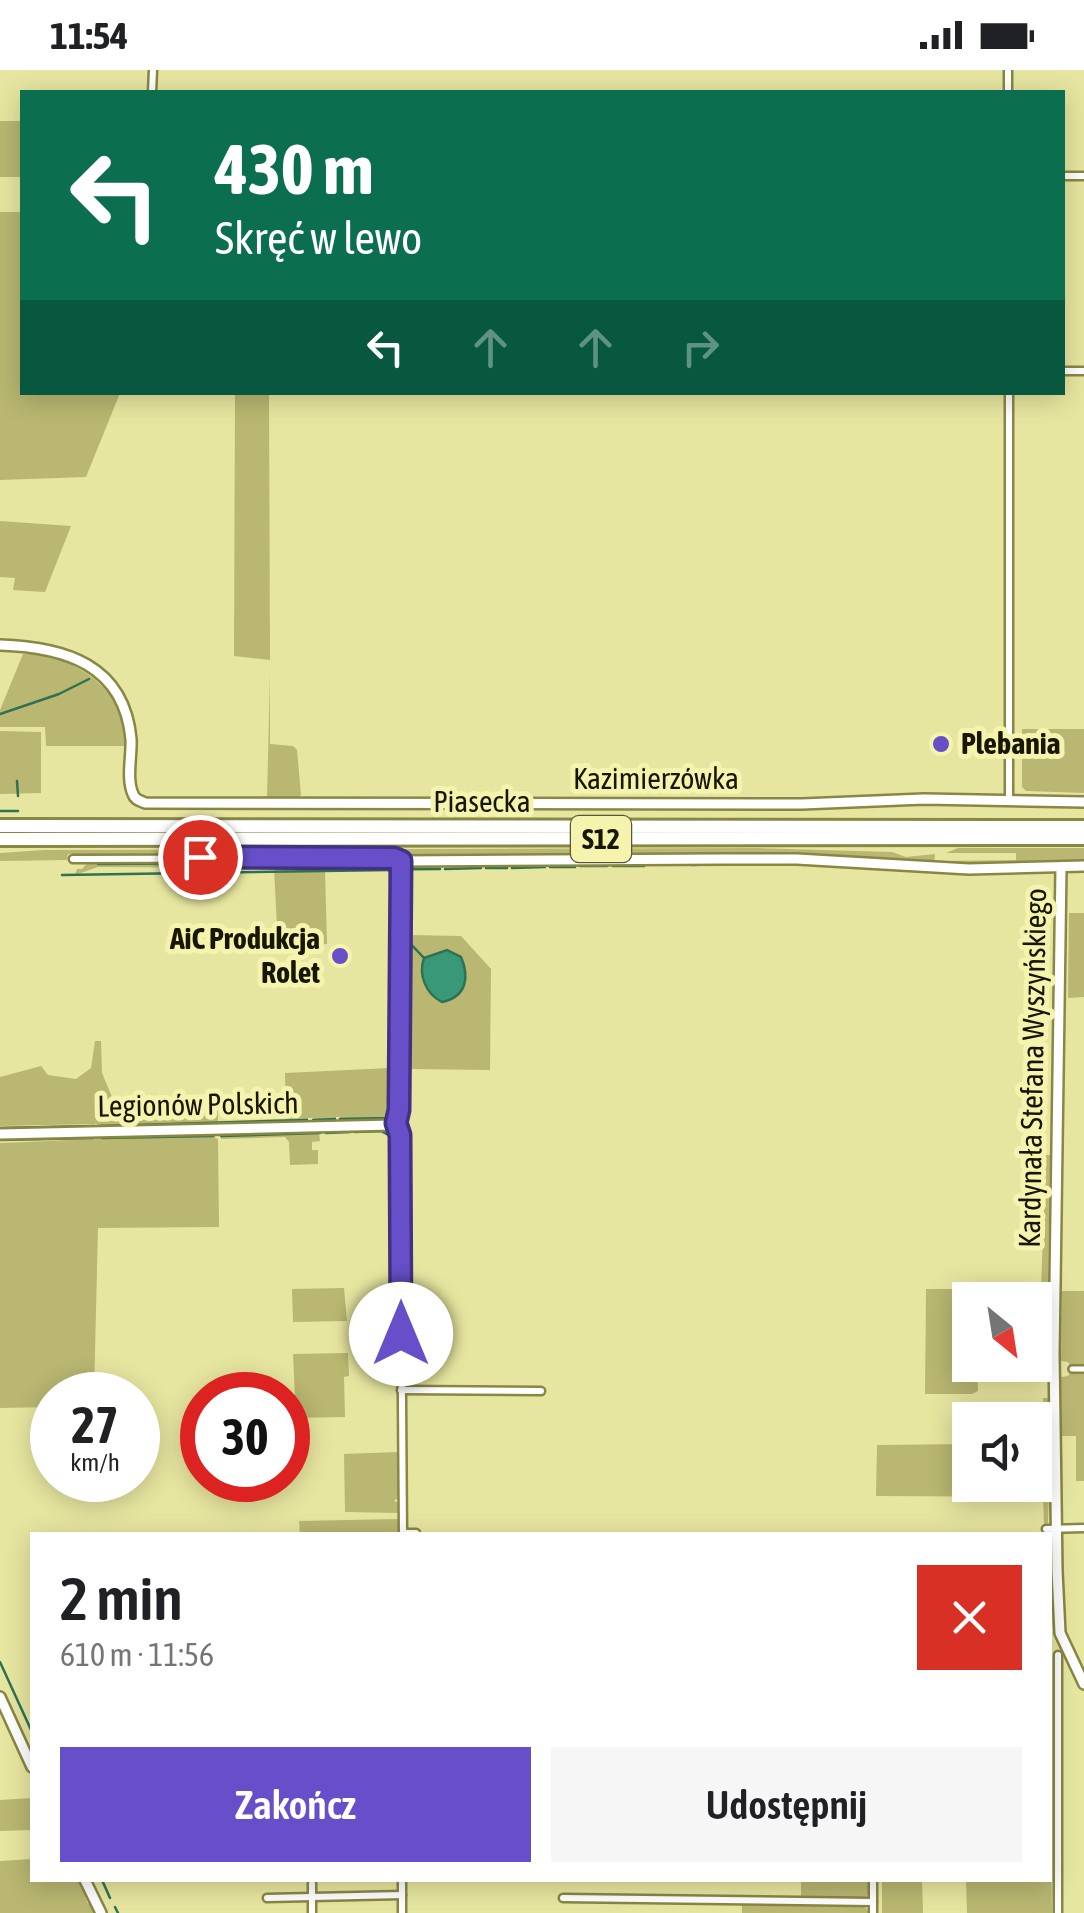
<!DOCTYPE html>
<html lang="pl">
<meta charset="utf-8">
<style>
body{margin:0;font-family:"Asap Condensed",sans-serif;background:#f6f6f6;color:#202124;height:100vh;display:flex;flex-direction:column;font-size:38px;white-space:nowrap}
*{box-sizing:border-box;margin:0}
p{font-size:32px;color:#757577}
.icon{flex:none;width:55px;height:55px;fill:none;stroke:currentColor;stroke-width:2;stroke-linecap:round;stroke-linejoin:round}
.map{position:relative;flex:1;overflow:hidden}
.drawer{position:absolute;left:30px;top:1462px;width:1022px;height:350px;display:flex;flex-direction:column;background:#fff;border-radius:0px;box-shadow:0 5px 25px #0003}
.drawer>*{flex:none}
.guide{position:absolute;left:20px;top:20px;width:1045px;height:305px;border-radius:0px;box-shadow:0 5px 25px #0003;background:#0b6e4f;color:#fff;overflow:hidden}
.needle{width:65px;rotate:150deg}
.buttons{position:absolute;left:952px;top:1212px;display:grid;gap:20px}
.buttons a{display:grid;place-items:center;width:100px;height:100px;border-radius:0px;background:#fff;box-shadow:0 5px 25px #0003;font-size:50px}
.speed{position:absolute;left:30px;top:1302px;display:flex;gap:20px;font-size:50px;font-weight:700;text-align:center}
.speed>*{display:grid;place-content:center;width:130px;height:130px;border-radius:50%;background:#fff;box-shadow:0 5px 25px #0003;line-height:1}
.speed small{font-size:25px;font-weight:400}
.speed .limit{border:15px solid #d22;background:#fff;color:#111}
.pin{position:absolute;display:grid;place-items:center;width:85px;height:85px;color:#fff;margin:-42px;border:5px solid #fff;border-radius:50%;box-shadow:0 2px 10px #0007}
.me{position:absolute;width:110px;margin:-55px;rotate:0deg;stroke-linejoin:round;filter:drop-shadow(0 0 8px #0008)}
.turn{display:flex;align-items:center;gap:35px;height:210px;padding:0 30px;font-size:45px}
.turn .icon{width:130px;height:130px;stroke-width:2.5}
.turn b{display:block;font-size:70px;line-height:85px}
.lanes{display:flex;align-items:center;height:95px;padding:0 30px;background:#0003;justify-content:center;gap:50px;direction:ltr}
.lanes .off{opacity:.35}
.round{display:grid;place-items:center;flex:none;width:105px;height:105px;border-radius:0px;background:#f6f6f6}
.overview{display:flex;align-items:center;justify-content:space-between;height:170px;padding:0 30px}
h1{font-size:60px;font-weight:600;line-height:75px}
.action{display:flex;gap:20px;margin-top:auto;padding:20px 30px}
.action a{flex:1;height:115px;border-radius:0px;background:#664fc8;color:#fff;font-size:40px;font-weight:600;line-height:115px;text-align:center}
.action a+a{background:#f6f6f6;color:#202124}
.status{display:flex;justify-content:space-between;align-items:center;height:70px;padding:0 50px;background:#fff;direction:ltr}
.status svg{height:28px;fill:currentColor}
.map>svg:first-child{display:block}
</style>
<div class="status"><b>11:54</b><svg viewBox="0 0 49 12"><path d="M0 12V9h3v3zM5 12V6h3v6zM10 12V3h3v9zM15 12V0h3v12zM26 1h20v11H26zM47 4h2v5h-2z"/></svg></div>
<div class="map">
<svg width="1084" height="1843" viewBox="0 0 1084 1843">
<rect width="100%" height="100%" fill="#e7e6a0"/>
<g fill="#b9b771">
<rect x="0" y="51" width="22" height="56"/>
<path d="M0 142H22V322L120 323 86 407 0 410Z"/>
<path d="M235 323H269L270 590 234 586Z"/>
<path d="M0 451 71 456 45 522 13 520 15 508 0 507Z"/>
<path d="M49 583C94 605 122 620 126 676H46L45 657H0V640L23 584Z"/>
<path d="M270 603V674L293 676 297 680 301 725 295 730 267 727Z"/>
<path d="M1022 659H1084V723L1026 721 1022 717Z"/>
<path d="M0 661 41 662V723L0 724Z"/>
<path d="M756 778 892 782 906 787 935 784 934 794 787 784H68L67 790 0 791V783L44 780Z"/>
<path d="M958 778H1084V792L939 794 940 791 1016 790V783H946Z"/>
<path d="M267 790 294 791 293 798H299V791L344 790 345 799H325L327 874 278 876 274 798H267Z"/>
<path d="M89 791H262V798L98 797 75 805 77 799H82Z"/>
<path d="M440 793V800L410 801 409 865 461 866 491 899 490 1000 410 999 409 1007H403V996H409V991L403 990V979H409V975L403 974V950H409L410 947 403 944 405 797Z"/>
<path d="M1069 843H1084V927L1068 928Z"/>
<path d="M95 971H101L102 1003 112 1027 218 1037V1051L286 1049 285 1003 390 998 391 977 395 978V1002H391V1007H395C394 1061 389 1051 340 1053V1047H336L335 1053 313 1054V1048H308L307 1054 217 1056 215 1068 218 1069 219 1157 98 1158 94 1325H52V1337L0 1338V1073L96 1069 97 1054 0 1056V1007L41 996 48 1005 76 1009 91 998Z"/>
<path d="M319 1062 320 1071 312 1072V1080H318V1094L290 1095 289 1072 285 1067 221 1069V1064Z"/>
<path d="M1046 1085H1050L1048 1211 1047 1219H1041V1224H1047L1043 1263 1048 1282H1043V1264L1035 1263V1230H970V1295H977L978 1321 972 1324H925L926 1219H1041Z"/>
<path d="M344 1218 347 1251 293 1252 292 1219Z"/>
<path d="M1062 1221H1084V1411H1076V1366H1060L1061 1307 1068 1306 1072 1299 1068 1292 1061 1291Z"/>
<path d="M348 1283 349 1306 344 1307 345 1347 296 1348 293 1284Z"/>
<path d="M1043 1328H1048V1381L1044 1382V1386H1048L1049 1410 1044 1411V1415L1049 1416 1048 1453 1044 1454 1043 1427 876 1426 877 1375 970 1374V1415H1035V1374L1044 1373Z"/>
<path d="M398 1382 399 1427 394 1431 399 1433V1443L345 1442 344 1384Z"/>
<path d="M398 1449 399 1465H300L299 1451Z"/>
<path d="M32 1728V1760L0 1761V1730Z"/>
<path d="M1051 1758 1052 1843H967L966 1810H1050Z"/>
<path d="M32 1789V1810L81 1812 87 1832 97 1843H0V1791Z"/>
<path d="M801 1810H870V1823L864 1828H801Z"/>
<path d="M882 1810H922L923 1843H882Z"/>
<path d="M742 1834H862L870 1843H742Z"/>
</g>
<path fill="#399877" stroke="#2f7153" stroke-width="2.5" d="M447 880 461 887C470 908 466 927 442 932 426 924 418 905 424 888Z"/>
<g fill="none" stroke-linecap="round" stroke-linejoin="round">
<g stroke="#2f7153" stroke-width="2.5">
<path d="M0 644 59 624 89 609"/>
<path d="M17 711 18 726"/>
<path d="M0 741H18"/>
<path d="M267 793 293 794"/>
<path d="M98 794 262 793"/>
<path d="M299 794H345"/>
<path d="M351 794 386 796 390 802 391 830"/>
<path d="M650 794H682"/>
<path d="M724 794H735"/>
<path d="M445 795H480"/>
<path d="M512 795H544"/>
<path d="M550 795H575"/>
<path d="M692 795 719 794"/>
<path d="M580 796H607"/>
<path d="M613 796H644"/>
<path d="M550 797H575"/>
<path d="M486 798H507"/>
<path d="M512 798 545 797"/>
<path d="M406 799H440"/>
<path d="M445 799 481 798"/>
<path d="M62 805 392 800"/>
<path d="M391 837 392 864"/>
<path d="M392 870 393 890"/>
<path d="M406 870V944"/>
<path d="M424 888 406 869 407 803 413 796 440 795"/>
<path d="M393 896V906"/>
<path d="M393 928 394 914"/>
<path d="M393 934V951"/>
<path d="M406 950V974"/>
<path d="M393 971V959"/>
<path d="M406 990V979"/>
<path d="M393 1002V978"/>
<path d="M406 1007V996"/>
<path d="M406 1014V1038"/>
<path d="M340 1049 388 1048 393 1040V1007"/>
<path d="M313 1050 335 1049"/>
<path d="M101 1056 307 1050"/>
<path d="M0 1058 94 1056"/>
<path d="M406 1061V1043"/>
<path d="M355 1062 381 1061 392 1067 394 1076"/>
<path d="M326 1063 350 1062"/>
<path d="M221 1066 320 1063"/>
<path d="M102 1068 213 1066"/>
<path d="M0 1070 93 1068"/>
<path d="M406 1073V1067"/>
<path d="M0 1592 32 1662"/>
<path d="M102 1810 110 1828"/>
<path d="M115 1837 118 1843"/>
</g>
<defs>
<path id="pedestrian" d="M1072 1299H1084"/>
<g id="minor">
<path d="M1008 0V22"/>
<path d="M152 22 153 0"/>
<path d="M1062 106H1084"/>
<path d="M1062 301H1084"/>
<path d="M1009 729V322"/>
<path d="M73 789 394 788 401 791"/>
<path d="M395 1053 400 1065 403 1465"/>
<path d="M401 1320 541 1321"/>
<path d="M1046 1459 1084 1458"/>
<path d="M403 1463H416"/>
<path d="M267 1828 402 1825"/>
<path d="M563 1828 873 1832"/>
<path d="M312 1843V1810"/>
<path d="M402 1843V1810"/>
<path d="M873 1843V1810"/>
<path d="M1058 1843V1585"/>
</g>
<g id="tertiary">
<path d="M0 575C64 577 124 594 131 669 132 685 126 709 133 724 135 730 139 730 145 733L802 734 924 729 1084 732"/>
<path d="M1061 797 1054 1284 1057 1501 1060 1563 1084 1614"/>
<path d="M0 1064 393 1055 399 1040 401 791 722 789H797L969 799 1084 796"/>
<path d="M0 1627 32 1697"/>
<path d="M85 1810 101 1843"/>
</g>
<g id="motorway">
<path d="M0 756 1084 757"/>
<path d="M0 769 1084 768"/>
</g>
</defs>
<use href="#pedestrian" stroke="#898744" stroke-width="10"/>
<use href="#minor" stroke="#898744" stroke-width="11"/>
<use href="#tertiary" stroke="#898744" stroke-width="14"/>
<use href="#motorway" stroke="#898744" stroke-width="18"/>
<use href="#pedestrian" stroke="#fff" stroke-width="5"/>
<use href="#minor" stroke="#fff" stroke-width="6"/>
<use href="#tertiary" stroke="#fff" stroke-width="9"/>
<use href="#motorway" stroke="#fff" stroke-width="12"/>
</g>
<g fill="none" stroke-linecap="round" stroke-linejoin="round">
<defs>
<path id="route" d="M200 787 394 788 401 791 399 1040 396 1053 400 1065 401 1264"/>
</defs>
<use href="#route" stroke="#423382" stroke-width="25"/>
<use href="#route" stroke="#664fc8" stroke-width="18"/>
</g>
<g fill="#664fc8" stroke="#f5f3ad" stroke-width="4">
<circle cx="941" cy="674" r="10"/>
<circle cx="340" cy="886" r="10"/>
</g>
<g text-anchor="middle" stroke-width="10" stroke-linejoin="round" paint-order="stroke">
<rect fill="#f5f3ad" stroke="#5a5834" stroke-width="2.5" x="571" y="746" width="60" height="46" rx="8"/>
<g font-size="28" font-weight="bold" fill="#171600">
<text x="601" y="779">S12</text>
</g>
<g font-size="30" font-weight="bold" fill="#171600" stroke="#f5f3ad" text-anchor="start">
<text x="961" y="684">Plebania</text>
<text x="320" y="879" text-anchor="end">AiC Produkcja<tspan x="320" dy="34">Rolet</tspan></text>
</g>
<g font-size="30" fill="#171600" stroke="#f5f3ad">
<text x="656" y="719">Kazimierzówka</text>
<text x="482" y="742">Piasecka</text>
<text transform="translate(1033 998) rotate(-89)" y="10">Kardynała Stefana Wyszyńskiego</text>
<text transform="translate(198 1035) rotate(-1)" y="10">Legionów Polskich</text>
</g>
</g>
</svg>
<div class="buttons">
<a><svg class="needle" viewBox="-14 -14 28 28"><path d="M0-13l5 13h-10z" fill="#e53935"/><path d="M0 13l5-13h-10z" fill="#757577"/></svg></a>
<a><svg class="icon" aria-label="sound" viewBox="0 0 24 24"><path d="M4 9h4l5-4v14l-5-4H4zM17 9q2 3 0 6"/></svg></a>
</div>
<div class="speed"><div>27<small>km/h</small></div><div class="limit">30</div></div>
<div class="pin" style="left:200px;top:787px;background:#d93025"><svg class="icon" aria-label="arrive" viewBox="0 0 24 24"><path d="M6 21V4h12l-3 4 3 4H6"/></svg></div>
<svg class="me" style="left:401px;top:1264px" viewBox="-20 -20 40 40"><circle r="19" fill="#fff"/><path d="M0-13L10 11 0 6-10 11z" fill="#664fc8"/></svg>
<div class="guide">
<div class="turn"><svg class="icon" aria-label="left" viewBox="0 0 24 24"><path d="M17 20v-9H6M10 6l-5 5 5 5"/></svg><div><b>430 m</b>Skręć w lewo</div></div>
<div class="lanes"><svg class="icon" aria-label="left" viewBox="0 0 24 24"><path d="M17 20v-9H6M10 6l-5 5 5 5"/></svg><svg class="icon off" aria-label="ahead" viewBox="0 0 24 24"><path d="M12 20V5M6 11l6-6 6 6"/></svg><svg class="icon off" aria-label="ahead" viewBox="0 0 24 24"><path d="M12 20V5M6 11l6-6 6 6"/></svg><svg class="icon off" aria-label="right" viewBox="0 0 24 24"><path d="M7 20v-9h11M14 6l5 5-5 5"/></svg></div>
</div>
<section class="drawer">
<div class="overview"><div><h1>2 min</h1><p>610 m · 11:56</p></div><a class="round" style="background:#d93025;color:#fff"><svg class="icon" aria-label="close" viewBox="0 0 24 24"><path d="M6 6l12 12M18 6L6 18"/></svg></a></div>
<div class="action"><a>Zakończ</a><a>Udostępnij</a></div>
</section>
</div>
